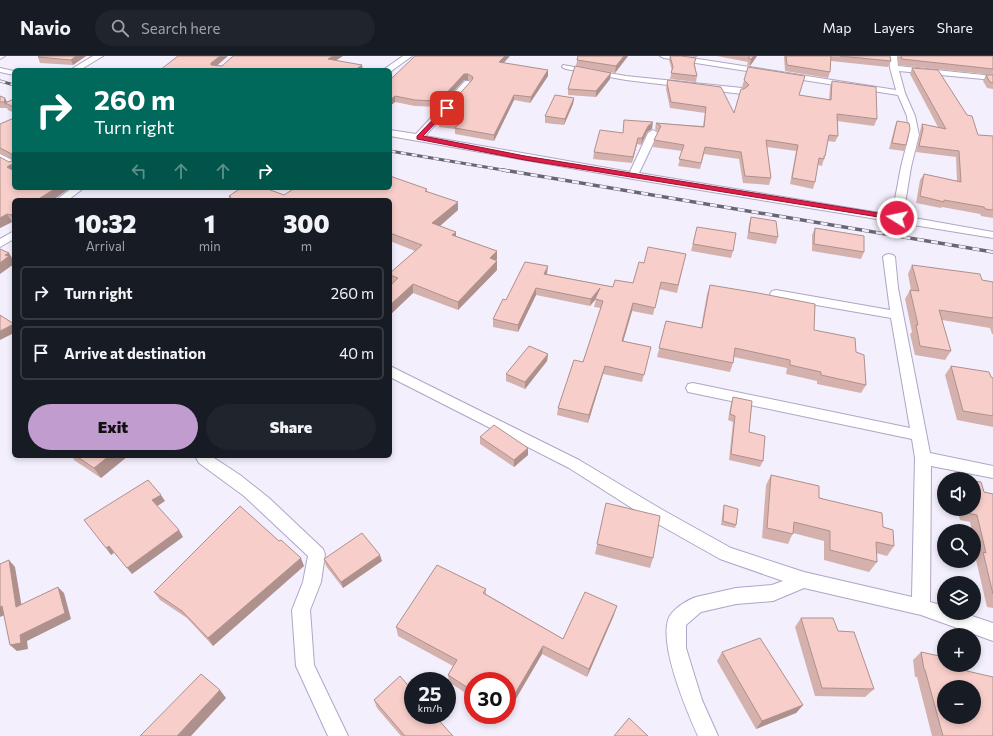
<!DOCTYPE html>
<meta charset="utf-8">
<style>
body{margin:0;font-family:Commissioner,sans-serif;background:#20242c;color:#f1f3f6;height:100vh;display:flex;flex-direction:column;font-size:15px;white-space:nowrap}
*{box-sizing:border-box;margin:0}
p{font-size:13px;color:#9ea1a6}
.icon{flex:none;width:22px;height:22px;fill:none;stroke:currentColor;stroke-width:2;stroke-linecap:round;stroke-linejoin:round}
.map{position:relative;flex:1;overflow:hidden}
.side{position:absolute;left:12px;top:142px;width:380px;height:260px;display:flex;flex-direction:column;background:#171b24;border-radius:6px;box-shadow:0 2px 6px #0003}
.side>*{flex:none}
.hud{position:absolute;left:12px;top:12px;width:380px;height:122px;border-radius:6px;box-shadow:0 2px 6px #0003;background:#00695c;color:#fff;overflow:hidden}
.controls{position:absolute;left:937px;top:416px;display:grid;gap:8px}
.controls a{display:grid;place-items:center;width:44px;height:44px;border-radius:50%;background:#171b24;box-shadow:0 2px 6px #0003;font-size:20px}
.speed{position:absolute;left:404px;top:616px;display:flex;gap:8px;font-size:20px;font-weight:700;text-align:center}
.speed>*{display:grid;place-content:center;width:52px;height:52px;border-radius:50%;background:#171b24;box-shadow:0 2px 6px #0003;line-height:1}
.speed small{font-size:10px;font-weight:400}
.speed .limit{border:6px solid #d22;background:#fff;color:#111}
.pin{position:absolute;display:grid;place-items:center;width:34px;height:34px;color:#fff;margin:-17px;border-radius:8px;box-shadow:0 2px 6px #0006}
.me{position:absolute;width:44px;margin:-22px;rotate:280deg;stroke-linejoin:round;filter:drop-shadow(0 0 3px #0008)}
.turn{display:flex;align-items:center;gap:14px;height:84px;padding:0 16px;font-size:18px}
.turn .icon{width:52px;height:52px;stroke-width:2.5}
.turn b{display:block;font-size:28px;line-height:34px}
.lanes{display:flex;align-items:center;height:38px;padding:0 16px;background:#0003;justify-content:center;gap:20px;direction:ltr}
.lanes .off{opacity:.35}
.eta{display:flex;justify-content:space-evenly;align-items:center;height:68px;text-align:center}
.eta b{font-size:24px;font-weight:800;line-height:28px}
.action{display:flex;gap:8px;margin-top:auto;padding:8px 16px}
.action a{flex:1;height:46px;border-radius:24px;background:#c09ccf;color:#111;font-size:16px;font-weight:800;line-height:46px;text-align:center}
.action a+a{background:#20242c;color:#f1f3f6}
ul{padding:0;list-style:none}
li{display:flex;align-items:center;gap:12px;height:54px;margin:0 8px 6px;padding:0 8px;border:2px solid #363941;border-radius:6px}
li div{flex:1}
li b{display:block;font-size:15px}
li em{font-style:normal}
header{display:flex;align-items:center;gap:24px;box-sizing:border-box;height:56px;padding:0 20px;background:#171b24;border-bottom:1px solid #363941}
header strong{font-size:19px}
nav{display:flex;gap:22px;margin-inline-start:auto;font-size:14px}
.search{width:280px;height:36px;background:#20242c;display:flex;align-items:center;gap:10px;box-sizing:border-box;padding:0 14px;border-radius:22px;color:#9ea1a6;font-size:15px}
.map>svg:first-child{display:block}
</style>
<header>
<strong>Navio</strong>
<div class="search"><svg class="icon" aria-label="search" viewBox="0 0 24 24"><circle cx="10" cy="10" r="6"/><path d="M15 15l6 6"/></svg>Search here</div>
<nav><a>Map</a><a>Layers</a><a>Share</a></nav>
</header>
<div class="map">
<svg width="993" height="680" viewBox="0 0 993 680">
<rect width="100%" height="100%" fill="#f3effd"/>
<g fill="none" stroke-linecap="round" stroke-linejoin="round">
<defs>
<g id="street">
<path d="M0 0H5L0 3Z"/>
<path d="M93 0H103L80 14H70Z"/>
<path d="M403 0H412L390 16V14H383Z"/>
<path d="M660 0H679L896 34 890 12 889 0H897L898 10 993 20V24L899 15 905 37 915 60 919 79 911 111 903 160 993 176V182L633 123 390 80V74L416 78 465 25H468L472 27 471 29 425 80 630 116 648 77 653 74 658 77 639 117 892 159 901 111 909 79 907 60 898 39 664 2Z"/>
<path d="M563 9 626 20 742 32 746 35 742 38 626 24 566 13 562 11Z"/>
<path d="M0 12 14 15V19L0 16Z"/>
<path d="M0 98 14 105V112L0 105Z"/>
<path d="M72 132H84L68 144H56Z"/>
<path d="M14 175V183L0 191V183Z"/>
<path d="M889 198 893 199 895 201 898 232 930 397 993 410V422L931 410 930 546 944 550V557H963L993 567V585L921 559 804 532 773 545 736 548 701 556 686 569V592L702 644 718 680H698C686 653 660 592 668 564 671 554 687 544 696 541L736 532 772 529 783 525 720 503 649 463 569 412 390 321V310L579 404 661 453 731 492 804 516 912 541 915 402 912 383 693 337 688 336 686 332 688 328 693 327 910 372 891 262 776 242 772 241 770 238 772 235 776 234 890 254 883 201 885 199Z"/>
<path d="M195 400H211L240 419 269 442 323 493 325 498 321 526 310 554 314 609 348 680H328L296 610 292 554 303 526 308 500 244 440 199 407Z"/>
</g>
</defs>
<use href="#street" stroke="#b0a5c6" stroke-width="2"/>
<use href="#street" fill="#fff" fill-rule="evenodd"/>
<defs>
<g id="rail-far1">
<path d="M0 25 14 29"/>
<path d="M390 95 509 115"/>
</g>
<path id="rail" d="M503 114 993 196"/>
</defs>
<use href="#rail-far1" stroke="#696571" stroke-width="3"/>
<use href="#rail" stroke="#696571" stroke-width="3.5"/>
<use href="#rail-far1" stroke="#f3effd" stroke-width="2" stroke-dasharray="5.5" stroke-linecap="butt"/>
<use href="#rail" stroke="#f3effd" stroke-width="2.5" stroke-dasharray="7" stroke-linecap="butt"/>
</g>
<g fill="#d5b1ae">
<path d="M86 0 73 9 40 7 38 1Z"/>
<path d="M578 0H628L615 17 576 10Z"/>
<path d="M670 0H681L695 9 697 20 696 26 670 23 672 15 669 4Z"/>
<path d="M683 0H698L697 1Z"/>
<path d="M717 0H757L750 10 747 9 748 6Z"/>
<path d="M784 0H890L891 5 888 11 831 5 830 16 828 22 785 15Z"/>
<path d="M897 0H993V19L899 9Z"/>
<path d="M504 7 548 14V20L530 47 514 44 494 85 455 78V73L439 71V65L471 25 468 24H464L439 51 415 50 395 46 390 50V22H392Z"/>
<path d="M748 11 799 39 829 44 830 31 832 25 877 63 874 70 837 65 838 80 835 86 828 85 825 100 823 106 822 110 818 109 815 126 813 133 790 128 796 95 767 91 771 122 769 129 743 127 739 103 704 98 700 113 678 110 682 95 653 91 654 84 658 76 655 73 656 67 703 70 705 57 670 52 666 33 667 27 734 57 745 33 742 31Z"/>
<path d="M912 12 978 79 993 80V162L981 160 980 158 942 151 941 152 916 147 920 124 924 118 957 125 956 101 916 96 920 79V75L922 68 938 71 910 18Z"/>
<path d="M986 19H993V33L987 32 983 25Z"/>
<path d="M610 23 596 41 568 39V33Z"/>
<path d="M0 40 8 46 14 43V57L8 54 7 52H0Z"/>
<path d="M574 42 573 48 564 69 545 67V60Z"/>
<path d="M14 62V132L55 143 14 144V166H12L0 172 9 106 12 105V103L0 98V68Z"/>
<path d="M897 65 906 89 904 95 889 93 895 70Z"/>
<path d="M652 73 647 76 641 89 637 88 632 107 593 103 594 96 622 77Z"/>
<path d="M427 133V135L458 154 440 170 456 180 497 195V203L496 205 497 214 458 254 413 237 390 259V230L392 228 390 227V217L415 195 390 185V144L229 142V140L284 139Z"/>
<path d="M751 161 778 181 776 188 747 183 749 168Z"/>
<path d="M697 171 733 195 731 202 691 195Z"/>
<path d="M815 172 864 196 861 203 812 195V179Z"/>
<path d="M686 198 677 237 659 233 653 259 632 255 623 285 651 291 642 326 603 318 588 367 557 359 558 352 583 306 601 252 594 251 596 243 590 250 536 239 518 276 493 271V263L547 218 613 231 633 227 644 207Z"/>
<path d="M912 209 982 224 993 226V278H992L990 272 942 264 951 295 945 304 915 299 910 278 912 276 905 243 910 234H911L908 218Z"/>
<path d="M710 229 814 274 856 296 866 329 861 337 817 328V325L786 318 787 312 734 301 733 307 730 316 657 301 666 265 701 272 707 238Z"/>
<path d="M548 298 547 305 525 333 506 325V318Z"/>
<path d="M951 310 993 322V371L957 364 945 319Z"/>
<path d="M733 341 763 405 760 411 729 404 733 366 728 364 731 347Z"/>
<path d="M480 381 528 399 514 411 480 388Z"/>
<path d="M72 400H128L101 422 74 404Z"/>
<path d="M771 419 883 471 894 490 887 500 876 497 877 506 869 516 824 504V485L793 477 788 488 762 482 766 429Z"/>
<path d="M984 436 993 438V552L987 551 976 504 978 501 974 482V475H972L970 466 960 464 957 453H974Z"/>
<path d="M606 447 653 502 650 512 595 498Z"/>
<path d="M724 449 736 469 735 472 721 469 723 453Z"/>
<path d="M324 503 382 505 343 532 326 510Z"/>
<path d="M304 510 213 590 187 562 160 544 154 536Z"/>
<path d="M486 533V538L563 583 614 559 587 621 542 598 507 658V625H473V642L449 626 448 619 453 610 398 580 396 571Z"/>
<path d="M801 562 838 575 874 633 865 641 815 640 795 571Z"/>
<path d="M722 596 803 649 796 657 756 673 717 605Z"/>
<path d="M921 596 954 612 993 680H932L917 621H915L913 604Z"/>
<path d="M374 644 453 680H401L377 652Z"/>
<path d="M499 659H506L504 663Z"/>
</g>
<g fill="#ae908d">
<path d="M76 0H86L73 9 71 4Z"/>
<path d="M220 0H228L213 13 211 9V7Z"/>
<path d="M333 0H343L329 9 328 3Z"/>
<path d="M505 0H510L499 12V6Z"/>
<path d="M624 0H628L615 17 616 10Z"/>
<path d="M754 0H757L750 10 751 3Z"/>
<path d="M362 9 363 14H355Z"/>
<path d="M548 14V20L530 47 531 41Z"/>
<path d="M611 17 610 23 596 41V35Z"/>
<path d="M464 18H468V24H464L439 51V45Z"/>
<path d="M514 39V44L494 85V79Z"/>
<path d="M395 40V46L390 50V44Z"/>
<path d="M5 42 8 48 5 47 7 53 4 46Z"/>
<path d="M574 42 573 48 564 69 565 63Z"/>
<path d="M653 66 652 73 647 76 641 89 642 82 648 70Z"/>
<path d="M638 82 637 88 632 107 633 101Z"/>
<path d="M14 107V117L7 111Z"/>
<path d="M56 132H70L53 144H37Z"/>
<path d="M458 146V154L433 176 432 167Z"/>
<path d="M14 157V165L11 159Z"/>
<path d="M7 158 12 166 0 172V162Z"/>
<path d="M456 176V184L452 179Z"/>
<path d="M497 195V203L490 211V202Z"/>
<path d="M9 197 14 205 12 206 14 208 0 218V207L5 199Z"/>
<path d="M497 205V214L458 254V246Z"/>
<path d="M548 210 547 218 544 226V218Z"/>
<path d="M413 228V237L390 259V249Z"/>
<path d="M536 232V239L518 276V269Z"/>
<path d="M600 232 599 239 590 250 591 243Z"/>
<path d="M633 247 632 255 621 293 622 285Z"/>
<path d="M14 268V277L0 284V275Z"/>
<path d="M548 298 547 305 525 333V326Z"/>
<path d="M605 310 603 318 588 367 589 359Z"/>
<path d="M528 392V399L514 411V404Z"/>
<path d="M109 400H128L101 422 94 412Z"/>
<path d="M161 439 165 445 156 451 152 444Z"/>
<path d="M179 474 183 481 132 518 127 512Z"/>
<path d="M109 490 114 497 111 499 106 492Z"/>
<path d="M380 499 382 505 343 532 341 526Z"/>
<path d="M301 502 304 510 213 590 208 582Z"/>
<path d="M9 504 15 511 23 558 16 551Z"/>
<path d="M58 531 64 537 71 563 27 585 28 593 17 595 10 589 20 579Z"/>
<path d="M2 550 9 557 0 561V551Z"/>
<path d="M617 550 614 559 587 621 589 613Z"/>
<path d="M543 590 542 598 507 658V651Z"/>
<path d="M220 634 226 642 191 680H177Z"/>
<path d="M803 649 796 657 756 673 762 665Z"/>
</g>
<g fill="#f8ceca" stroke="#ae908d" fill-rule="evenodd">
<path d="M40 0H76L71 4 38 1Z"/>
<path d="M178 0H220L211 7V9L222 10 233 0H333L328 3 362 9 355 14H160Z"/>
<path d="M415 0H505L499 6 548 14 531 41 514 39 494 79 455 72 460 67 439 65 444 55 472 24 473 21 468 18H464L439 45 415 44 395 40 390 44V22H392Z"/>
<path d="M578 0H624L616 10 577 4Z"/>
<path d="M670 0H681L696 2 694 8 697 20 671 17 673 11Z"/>
<path d="M749 0H754L751 3H749Z"/>
<path d="M786 0H831L830 16 787 9Z"/>
<path d="M840 0H890L891 5Z"/>
<path d="M901 0H993V13L902 3Z"/>
<path d="M575 10 611 17 596 35 568 33Z"/>
<path d="M748 11 805 20 799 39 831 44 832 25 876 31 877 63 837 58 838 80 829 79 825 100H824V103L819 102 815 126 792 122 798 89 766 84 771 122 745 120 741 96 705 91 701 107 679 103 684 89 654 84 661 70 656 67 704 71 706 51 671 46 667 27 668 24 721 31 734 57 741 33H744L749 29 744 24Z"/>
<path d="M912 12 938 14 967 59 972 60 978 79 993 80V154L985 153 984 151 944 144V146L920 140 924 118 961 126 959 95 919 90 923 73 922 68 946 73Z"/>
<path d="M986 19H993V27L990 26Z"/>
<path d="M555 39 574 42 565 63 545 60Z"/>
<path d="M0 40 5 42 4 46H0Z"/>
<path d="M14 43V51L5 47Z"/>
<path d="M14 62V107L7 111 14 115V132H56L37 144H14V157L11 159 7 158 0 162V101L9 106 12 105V98L0 92V68Z"/>
<path d="M624 64 653 66 648 70 642 82H638L633 101 594 96 600 74 623 77Z"/>
<path d="M897 65 909 67 910 73 906 89 892 87Z"/>
<path d="M390 120 427 133 425 135 458 146 432 167 456 176 452 179 497 195 490 202 497 205 458 246 413 228 390 249V230L398 222 390 219V217L422 189 390 177V144H227L231 141 229 140 241 132H265L284 139 295 132H390Z"/>
<path d="M751 161 776 165 778 181 749 176Z"/>
<path d="M697 171 736 177 733 195 693 188Z"/>
<path d="M815 172 864 180V196L814 188Z"/>
<path d="M648 191 686 198 678 229 661 226 655 252 633 247 622 285 651 291 644 319 605 310 589 359 558 352 574 304 583 306 603 245 595 243 600 232 591 243 536 232 518 269 493 263 503 243 506 244 525 206 548 210 544 218 613 231 615 224 633 227 639 206 644 207Z"/>
<path d="M0 193 9 197 5 199 9 200 0 207Z"/>
<path d="M912 209 980 218 982 224 993 226V262L939 254 951 295 920 290 916 269H918L910 234 919 235Z"/>
<path d="M710 229 758 237 815 248 814 274 855 282 856 296 864 299 866 329 821 319V316L790 309V304L735 292 733 307 659 292 666 265 702 272Z"/>
<path d="M0 259 14 268 0 275Z"/>
<path d="M529 290 548 298 525 326 506 318Z"/>
<path d="M951 310 989 316 991 321 993 322V360L963 355Z"/>
<path d="M733 341 752 345 749 376 765 380 763 405 731 398 735 360 730 358Z"/>
<path d="M494 369 528 392 514 404 480 381Z"/>
<path d="M76 400H109L94 412Z"/>
<path d="M771 419 819 430V442L882 457 883 471 893 474 894 490 876 486 877 506 830 494V475L794 466 793 478 767 472Z"/>
<path d="M148 424 161 439 152 444 179 474 127 512 109 490 106 492 84 464Z"/>
<path d="M974 425 981 426 984 436 993 438V538L983 496 986 497 977 459 967 457 966 453H974Z"/>
<path d="M606 447 660 460 653 502 597 488Z"/>
<path d="M724 449 738 453 736 469 723 465Z"/>
<path d="M240 450 279 485 281 484 301 502 208 582 182 555 154 536Z"/>
<path d="M362 477 380 499 341 526 324 503Z"/>
<path d="M9 504 16 551 58 531 65 557 20 579 21 587 10 589 2 550 0 551V508Z"/>
<path d="M437 509 486 533 483 537 563 583 585 536 617 550 589 613 543 590 507 651V625H473V635L448 619 457 604 396 571Z"/>
<path d="M801 562H833L838 575 854 576 874 633 822 632Z"/>
<path d="M760 582 803 649 762 665 722 596Z"/>
<path d="M921 596 944 601V609H953L954 612 993 621V680H943L925 614 924 613ZM944 631H974V661H944Z"/>
<path d="M201 618 220 634 177 680H140Z"/>
<path d="M400 620 413 635V659H434L453 680H405L374 644Z"/>
<path d="M629 662 648 680H614Z"/>
</g>
<path fill="#e11d48" stroke="#92132f" d="M445 51 450 52 423 80 525 100 897 160 900 162 897 164 525 104 417 83V80Z"/>
</svg>
<div class="controls">
<a><svg class="icon" aria-label="sound" viewBox="0 0 24 24"><path d="M4 9h4l5-4v14l-5-4H4zM17 9q2 3 0 6"/></svg></a>
<a><svg class="icon" aria-label="search" viewBox="0 0 24 24"><circle cx="10" cy="10" r="6"/><path d="M15 15l6 6"/></svg></a>
<a><svg class="icon" aria-label="layers" viewBox="0 0 24 24"><path d="M12 4l9 5-9 5-9-5zM3 14l9 5 9-5"/></svg></a>
<a>+</a>
<a>−</a>
</div>
<div class="speed"><div>25<small>km/h</small></div><div class="limit">30</div></div>
<div class="pin" style="left:447px;top:52px;background:#d93025"><svg class="icon" aria-label="arrive" viewBox="0 0 24 24"><path d="M6 21V4h12l-3 4 3 4H6"/></svg></div>
<svg class="me" style="left:897px;top:162px" viewBox="-20 -20 40 40"><circle r="17" fill="#e11d48" stroke="#fff" stroke-width="3"/><path d="M0-11L8 9 0 5-8 9z" fill="#fff"/></svg>
<div class="hud">
<div class="turn"><svg class="icon" aria-label="right" viewBox="0 0 24 24"><path d="M7 20v-9h11M14 6l5 5-5 5"/></svg><div><b>260 m</b>Turn right</div></div>
<div class="lanes"><svg class="icon off" aria-label="left" viewBox="0 0 24 24"><path d="M17 20v-9H6M10 6l-5 5 5 5"/></svg><svg class="icon off" aria-label="ahead" viewBox="0 0 24 24"><path d="M12 20V5M6 11l6-6 6 6"/></svg><svg class="icon off" aria-label="ahead" viewBox="0 0 24 24"><path d="M12 20V5M6 11l6-6 6 6"/></svg><svg class="icon" aria-label="right" viewBox="0 0 24 24"><path d="M7 20v-9h11M14 6l5 5-5 5"/></svg></div>
</div>
<section class="side">
<div class="eta">
<div><b>10:32</b><p>Arrival</p></div>
<div><b>1</b><p>min</p></div>
<div><b>300</b><p>m</p></div>
</div>
<ul>
<li><svg class="icon" aria-label="right" viewBox="0 0 24 24"><path d="M7 20v-9h11M14 6l5 5-5 5"/></svg><div><b>Turn right</b></div><em>260 m</em></li>
<li><svg class="icon" aria-label="arrive" viewBox="0 0 24 24"><path d="M6 21V4h12l-3 4 3 4H6"/></svg><div><b>Arrive at destination</b></div><em>40 m</em></li>
</ul>
<div class="action"><a>Exit</a><a>Share</a></div>
</section>
</div>
